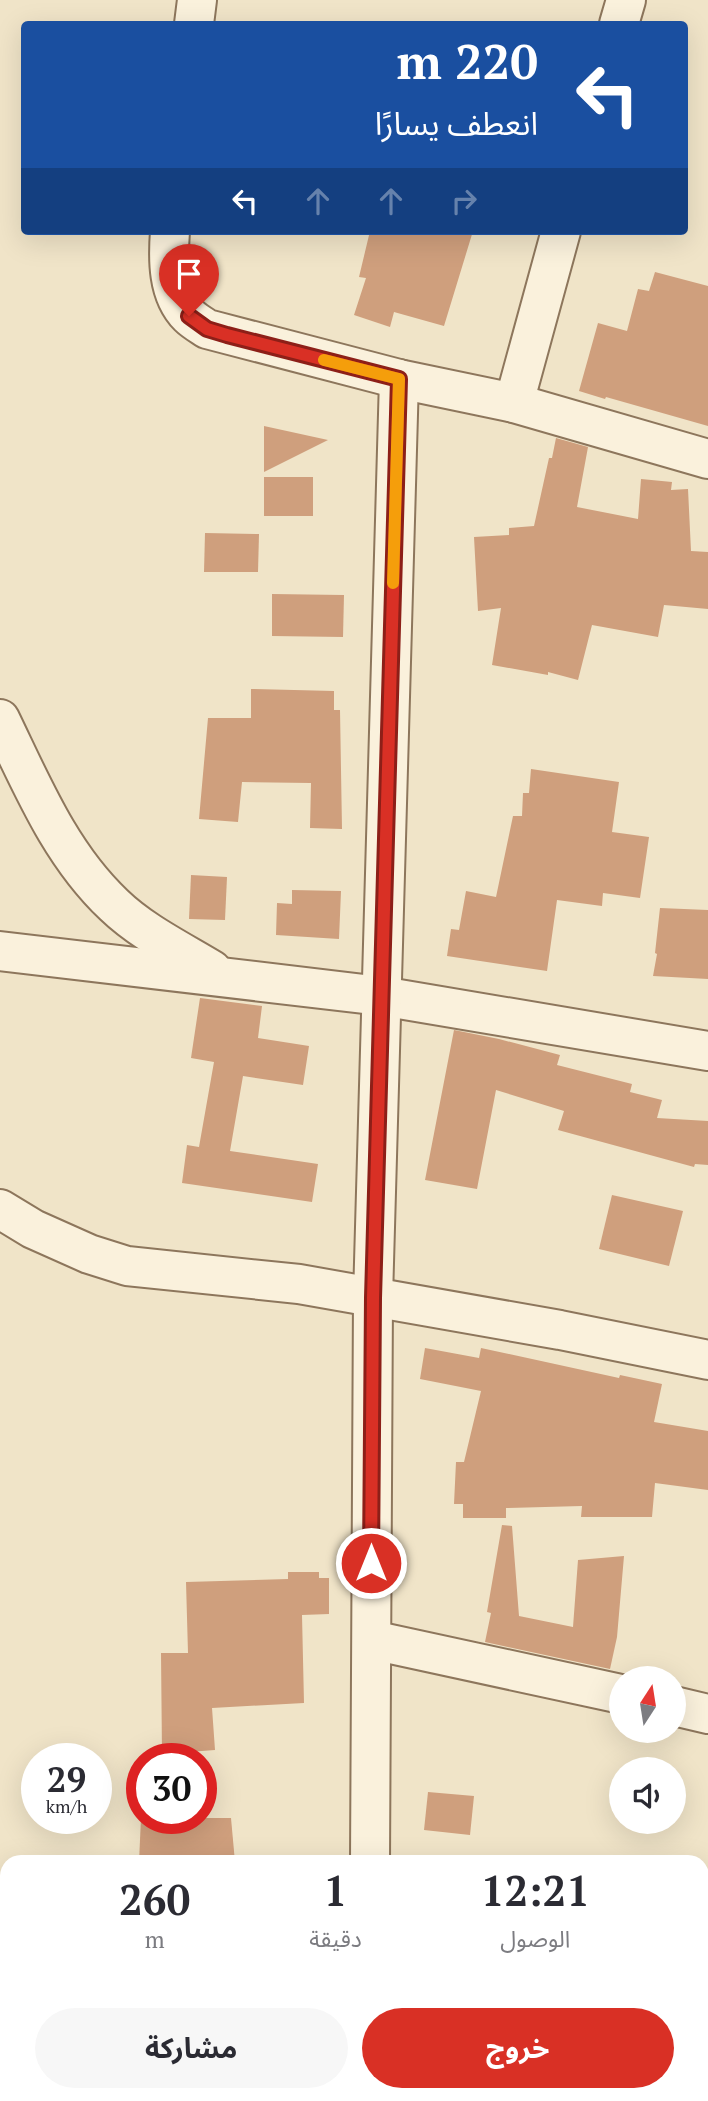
<!DOCTYPE html>
<html lang="ar">
<meta charset="utf-8">
<style>
body{margin:0;font-family:"PT Serif","Noto Sans Arabic",serif;background:#f7f7f7;color:#2b2b33;direction:rtl;height:100vh;display:flex;flex-direction:column;font-size:26px;white-space:nowrap}
*{box-sizing:border-box;margin:0}
p{font-size:23px;color:#7c7c81}
.icon{flex:none;width:38px;height:38px;fill:none;stroke:currentColor;stroke-width:2;stroke-linecap:round;stroke-linejoin:round}
.map{position:relative;flex:1;overflow:hidden;direction:ltr}
.panel{position:absolute;left:0px;top:1855px;width:709px;height:247px;display:flex;flex-direction:column;background:#fff;border-radius:21px 21px 0 0;box-shadow:0 7px 28px #0002;direction:rtl}
.panel>*{flex:none}
.hud{position:absolute;left:21px;top:21px;width:667px;height:214px;border-radius:7px;box-shadow:0 7px 28px #0002;direction:rtl;background:#1a4fa0;color:#fff;overflow:hidden}
.needle{width:46px;rotate:12deg}
.controls{position:absolute;left:609px;top:1666px;display:grid;gap:14px}
.controls a{display:grid;place-items:center;width:77px;height:77px;border-radius:50%;background:#fff;box-shadow:0 7px 28px #0002;font-size:35px}
.speed{position:absolute;left:21px;top:1743px;display:flex;gap:14px;font-size:35px;font-weight:700;text-align:center}
.speed>*{display:grid;place-content:center;width:91px;height:91px;border-radius:50%;background:#fff;box-shadow:0 7px 28px #0002;line-height:1}
.speed small{font-size:18px;font-weight:400}
.speed .limit{border:10px solid #d22;background:#fff;color:#111}
.pin{position:absolute;display:grid;place-items:center;width:60px;height:60px;color:#fff;margin:-72px -30px;border-radius:50% 50% 50% 0;rotate:-45deg;box-shadow:0 0 7px #0007}
.pin .icon{rotate:45deg}
.me{position:absolute;width:77px;margin:-38px;rotate:0deg;stroke-linejoin:round;filter:drop-shadow(0 0 5px #0008)}
.turn{display:flex;align-items:center;gap:24px;height:147px;padding:0 35px;font-size:32px}
.turn .icon{width:91px;height:91px;stroke-width:2.5}
.turn b{display:block;font-size:49px;line-height:60px}
.lanes{display:flex;align-items:center;height:66px;padding:0 35px;background:#0003;justify-content:center;gap:35px;direction:ltr}
.lanes .off{opacity:.35}
.eta{display:flex;justify-content:space-evenly;align-items:center;height:119px;text-align:center}
.eta b{font-size:42px;font-weight:700;line-height:49px}
.cta{display:flex;gap:14px;margin-top:auto;padding:14px 35px}
.cta a{flex:1;height:80px;border-radius:42px;background:#d93025;color:#fff;font-size:28px;font-weight:700;line-height:80px;text-align:center}
.cta a+a{background:#f7f7f7;color:#2b2b33}
.map>svg:first-child{display:block}
</style>
<div class="map">
<svg width="708" height="2101" viewBox="0 0 708 2101">
<rect width="100%" height="100%" fill="#f0e4c8"/>
<g fill="#cf9f7d">
<path d="M370 231H473L444 326 394 312 390 327 354 315 366 278 359 277Z"/>
<path d="M655 272 708 286V426L606 397 605 399 579 391 598 323 627 331 638 289 649 291Z"/>
<path d="M264 426 328 440 264 472Z"/>
<path d="M556 438 588 447 577 507 638 519 641 479 672 482 671 490 688 489 691 551 708 552V609L664 605 658 637 592 625 578 680 548 672V675L492 665 501 608 478 611 474 537 509 535V528L534 526 549 458H552Z"/>
<rect x="264" y="477" width="49" height="39"/>
<path d="M205 533 259 534 258 572H204Z"/>
<path d="M272 594 344 595 343 637 272 636Z"/>
<path d="M251 689 334 691V710H340L342 829 310 828 311 783 242 782 238 822 199 819 208 718H251Z"/>
<path d="M531 769 619 782 612 832 649 837 640 898 603 893 602 906 557 900 547 971 447 956 451 929 459 930 466 891 496 897 513 816H522L523 793H529Z"/>
<path d="M191 875 227 877 225 920 189 919Z"/>
<path d="M292 890 341 891 339 939 276 935 277 903 292 904Z"/>
<path d="M660 908 708 910V979L653 976 657 954 655 953Z"/>
<path d="M200 998 262 1006 258 1038 309 1046 303 1085 243 1076 230 1151 318 1164 312 1202 182 1183 187 1145 199 1147 214 1062 191 1058Z"/>
<path d="M454 1030 499 1039 560 1055 557 1065 632 1084 630 1092 662 1100 657 1118 708 1121V1165L695 1164 694 1167 558 1130 564 1111 496 1090 477 1189 425 1180Z"/>
<path d="M612 1195 683 1211 669 1266 599 1249Z"/>
<path d="M425 1348 479 1358 481 1348 619 1378 620 1375 662 1384 654 1422 708 1431V1490L655 1483 652 1517H581L582 1506 506 1508V1518H463V1504H454L456 1462H464L481 1391 420 1379Z"/>
<path d="M502 1525 512 1526 519 1616 573 1627 578 1560 624 1556 617 1637 610 1669 485 1642 491 1613 487 1612Z"/>
<path d="M288 1572H319V1578H329V1614L302 1615 304 1703 212 1708 215 1750 162 1754 161 1653H188L186 1582 288 1579Z"/>
<path d="M428 1792 474 1796 470 1835 424 1830Z"/>
<path d="M141 1818H231L235 1862H139Z"/>
</g>
<g fill="none" stroke-linecap="round" stroke-linejoin="round">
<defs>
<g id="minor">
<path d="M194 24 197 0"/>
<path d="M619 24 626 0"/>
<path d="M170 231C168 258 167 294 189 316 194 321 201 325 207 329L399 379 514 403 708 459"/>
<path d="M514 403 561 231"/>
<path d="M0 719C32 785 60 854 114 905 142 932 179 950 212 970"/>
<path d="M0 951 381 996 708 1051"/>
<path d="M0 1209 33 1229 89 1254 127 1266 299 1284 560 1330 708 1360"/>
<path d="M372 1640 621 1694"/>
<path d="M674 1706 708 1714"/>
<path d="M370 1862 373 1298 399 379"/>
<path d="M15 2095 43 2101"/>
<path d="M367 2101V2095"/>
</g>
</defs>
<use href="#minor" stroke="#8d765c" stroke-width="42"/>
<use href="#minor" stroke="#faf1dc" stroke-width="38"/>
</g>
<g fill="none" stroke-linecap="round" stroke-linejoin="round">
<defs>
<path id="route" d="M189 316 207 329 227 335 399 379 373 1298 371 1563"/>
</defs>
<use href="#route" stroke="#8d1f18" stroke-width="18"/>
<use href="#route" stroke="#d93025" stroke-width="12"/>
<path stroke="#f59e0b" stroke-width="12" d="M324 360 399 379 393 583"/>
</g>
</svg>
<div class="controls">
<a><svg class="needle" viewBox="-14 -14 28 28"><path d="M0-13l5 13h-10z" fill="#e53935"/><path d="M0 13l5-13h-10z" fill="#7c7c81"/></svg></a>
<a><svg class="icon" aria-label="sound" viewBox="0 0 24 24"><path d="M4 9h4l5-4v14l-5-4H4zM17 9q2 3 0 6"/></svg></a>
</div>
<div class="speed"><div>29<small>km/h</small></div><div class="limit">30</div></div>
<div class="pin" style="left:189px;top:316px;background:#d93025"><svg class="icon" aria-label="arrive" viewBox="0 0 24 24"><path d="M6 21V4h12l-3 4 3 4H6"/></svg></div>
<svg class="me" style="left:371px;top:1563px" viewBox="-20 -20 40 40"><circle r="17" fill="#d93025" stroke="#fff" stroke-width="3"/><path d="M0-11L8 9 0 5-8 9z" fill="#fff"/></svg>
<div class="hud">
<div class="turn"><svg class="icon" aria-label="left" viewBox="0 0 24 24"><path d="M17 20v-9H6M10 6l-5 5 5 5"/></svg><div><b>220 m</b>انعطف يسارًا</div></div>
<div class="lanes"><svg class="icon" aria-label="left" viewBox="0 0 24 24"><path d="M17 20v-9H6M10 6l-5 5 5 5"/></svg><svg class="icon off" aria-label="ahead" viewBox="0 0 24 24"><path d="M12 20V5M6 11l6-6 6 6"/></svg><svg class="icon off" aria-label="ahead" viewBox="0 0 24 24"><path d="M12 20V5M6 11l6-6 6 6"/></svg><svg class="icon off" aria-label="right" viewBox="0 0 24 24"><path d="M7 20v-9h11M14 6l5 5-5 5"/></svg></div>
</div>
<section class="panel">
<div class="eta">
<div><b>12:21</b><p>الوصول</p></div>
<div><b>1</b><p>دقيقة</p></div>
<div><b>260</b><p>m</p></div>
</div>
<div class="cta"><a>خروج</a><a>مشاركة</a></div>
</section>
</div>
